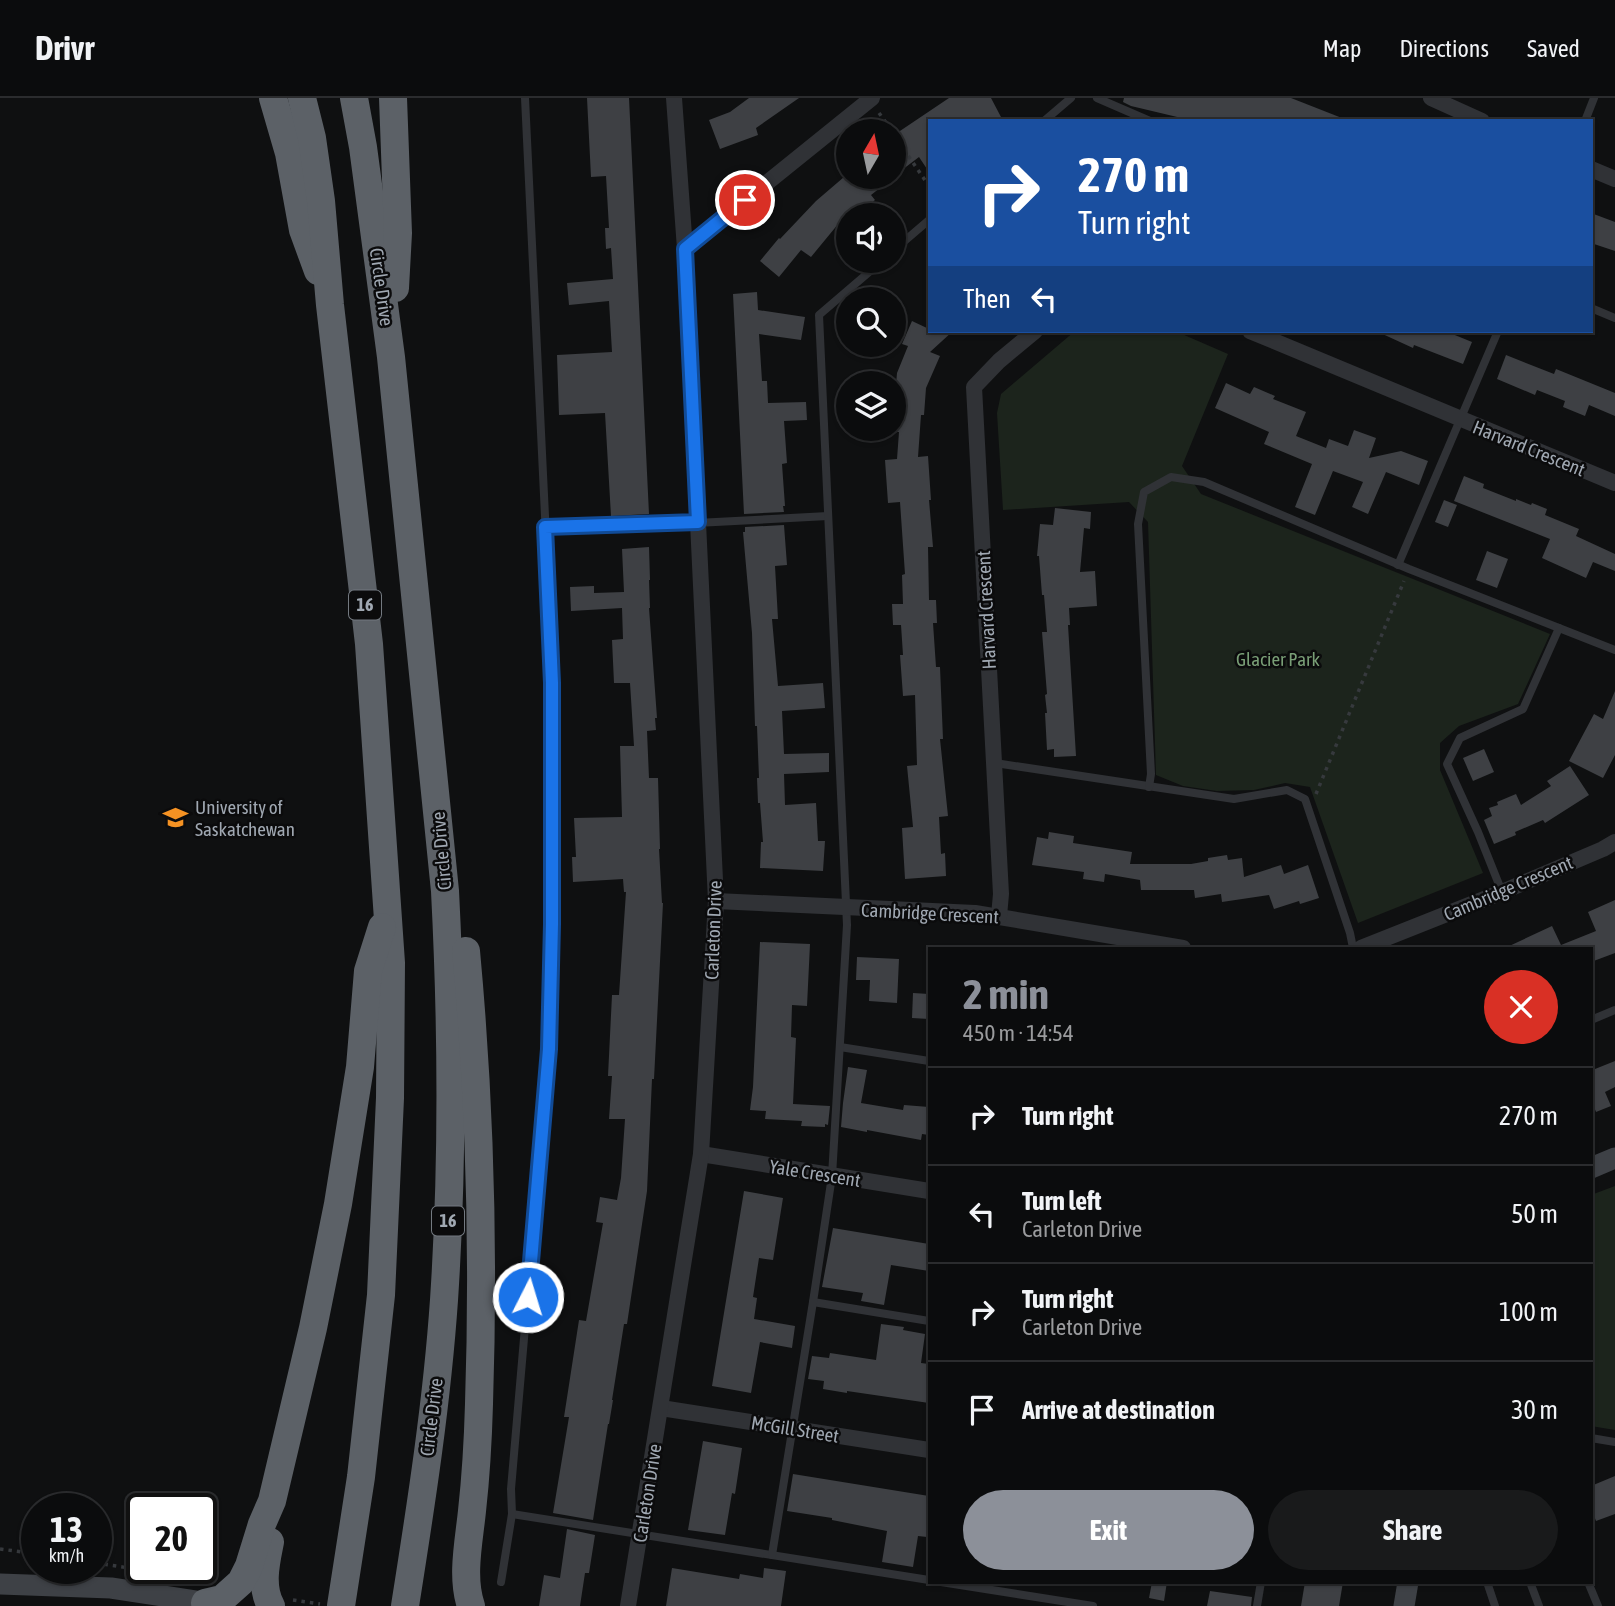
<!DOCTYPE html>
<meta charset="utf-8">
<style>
body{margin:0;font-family:"Asap Condensed",sans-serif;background:#191a1b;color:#f1f3f6;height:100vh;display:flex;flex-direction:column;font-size:26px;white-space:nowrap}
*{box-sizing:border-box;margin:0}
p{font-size:23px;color:#9a9b9d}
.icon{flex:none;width:38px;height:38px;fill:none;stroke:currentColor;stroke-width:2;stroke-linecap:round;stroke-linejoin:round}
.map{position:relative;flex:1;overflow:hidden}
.drawer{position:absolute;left:928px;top:849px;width:665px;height:637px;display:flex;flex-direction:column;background:#0b0c0d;border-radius:0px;box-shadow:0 2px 5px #0004,0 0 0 2px #2b2c2e}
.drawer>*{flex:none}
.hud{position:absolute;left:928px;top:21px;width:665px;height:214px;border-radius:0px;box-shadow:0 2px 5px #0004,0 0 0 2px #2b2c2e;background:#1a4fa0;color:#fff;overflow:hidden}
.needle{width:46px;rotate:9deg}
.tools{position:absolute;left:836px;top:21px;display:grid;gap:14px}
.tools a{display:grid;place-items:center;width:70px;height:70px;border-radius:50%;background:#0b0c0d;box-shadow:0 2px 5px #0004,0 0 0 2px #2b2c2e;font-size:35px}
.speed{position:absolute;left:21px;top:1395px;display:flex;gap:14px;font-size:35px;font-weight:700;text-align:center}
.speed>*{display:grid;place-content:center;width:91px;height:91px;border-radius:50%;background:#0b0c0d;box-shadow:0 2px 5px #0004,0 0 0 2px #2b2c2e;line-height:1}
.speed small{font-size:18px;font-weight:400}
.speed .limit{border:4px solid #111;border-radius:10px;background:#fff;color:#111}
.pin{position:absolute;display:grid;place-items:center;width:60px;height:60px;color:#fff;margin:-30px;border:4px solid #fff;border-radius:50%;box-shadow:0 2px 7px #0007}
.me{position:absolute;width:77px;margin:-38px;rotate:5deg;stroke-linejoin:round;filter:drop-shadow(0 0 5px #0008)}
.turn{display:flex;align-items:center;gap:24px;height:147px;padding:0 35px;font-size:32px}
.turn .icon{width:91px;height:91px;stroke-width:2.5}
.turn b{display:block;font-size:49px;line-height:60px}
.then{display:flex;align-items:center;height:66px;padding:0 35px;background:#0003;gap:14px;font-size:26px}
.round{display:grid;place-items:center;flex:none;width:74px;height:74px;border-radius:37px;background:#191a1b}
.headline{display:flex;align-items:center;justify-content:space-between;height:119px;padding:0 35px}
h1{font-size:42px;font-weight:700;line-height:52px;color:#8c9099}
.cta{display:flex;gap:14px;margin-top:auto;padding:14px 35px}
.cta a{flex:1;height:80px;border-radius:42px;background:#8c9099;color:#fff;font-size:28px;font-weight:700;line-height:80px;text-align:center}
.cta a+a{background:#191a1b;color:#f1f3f6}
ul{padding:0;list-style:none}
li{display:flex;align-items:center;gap:21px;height:98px;padding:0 35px;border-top:2px solid #2b2c2e}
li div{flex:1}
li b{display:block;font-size:26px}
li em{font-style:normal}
header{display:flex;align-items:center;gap:42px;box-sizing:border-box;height:98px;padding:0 35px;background:#0b0c0d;border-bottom:2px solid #2b2c2e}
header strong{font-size:33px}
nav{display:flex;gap:38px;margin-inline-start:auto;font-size:24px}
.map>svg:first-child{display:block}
</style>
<header>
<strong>Drivr</strong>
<nav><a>Map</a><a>Directions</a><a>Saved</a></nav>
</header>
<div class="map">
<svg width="1615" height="1508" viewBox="0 0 1615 1508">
<rect width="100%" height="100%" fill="#0f1011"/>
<g fill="#1c241c">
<path d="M1075 233H1175L1228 256 1182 368 1201 396 1550 536 1518 606 1459 628 1440 645V672L1483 775 1358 825 1310 689 1285 685 1254 692 1217 693 1183 688 1156 677 1148 424 1129 404 1003 412 997 315 1001 296Z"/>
<path d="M1615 1088V1332L1591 1328V1097Z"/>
</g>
<g fill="#3e4044">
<path d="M587 0H629L649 416 611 418 605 315 559 317 557 257 612 254 609 203 569 207 567 185 613 181 611 150 606 151 605 130H609L606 78 591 79Z"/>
<path d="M749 0H799L756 30 758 37 720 51 709 22 730 14Z"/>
<path d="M949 0H991L1001 19 993 23H929V74L919 59 894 78V37Z"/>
<path d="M1124 0H1291L1347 22 1194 23 1131 8 1123 4Z"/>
<path d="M844 79H894L871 97 875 102 857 117H849V124L842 130 839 125 811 159 801 152 779 179 760 163 779 140 780 141 816 103Z"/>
<path d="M1591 115 1615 124V153L1591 145Z"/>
<path d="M757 194 758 212 805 219 801 242 759 236 762 283H767L768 305 806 304 807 322 784 323 787 365 782 366 785 408H783L784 414 744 416 733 196Z"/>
<path d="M912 223 929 231V233H953L930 254 940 258 926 290 924 317H921L918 359 928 358 931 402H929L933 449H928L929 502H936L937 525H933L936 569H940L943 641H940L948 718 939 719 941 756 945 755 946 778 905 781 902 730 913 729 907 668 917 667 915 597 903 598 900 557H903L901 527H893L892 506H903L902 477 905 476 900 404 888 405 885 362 897 361 899 334H894V310L897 275 908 248 902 246Z"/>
<path d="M1376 233H1445L1472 244 1463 266 1414 247 1413 250Z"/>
<path d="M1506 257 1554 276 1556 271 1615 295V318L1589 307 1585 318 1563 309 1565 303 1537 292 1535 297 1497 281Z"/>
<path d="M1226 285 1250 296 1254 289 1275 298 1273 301 1306 314 1296 338 1326 350 1329 341 1348 348 1354 332 1376 340 1369 360 1401 353 1428 363 1419 387 1386 374 1368 416 1352 409 1363 384 1333 373 1315 417 1295 409 1312 366 1264 346 1269 334 1215 310Z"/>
<path d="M1464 378 1484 386 1483 390 1516 403V401L1531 407 1532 405 1547 411 1545 417 1579 431 1576 438 1615 456V473L1593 464 1586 480 1542 460 1550 441 1454 403Z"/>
<path d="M1444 402 1457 407 1448 429 1435 424Z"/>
<path d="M1055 410 1091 414 1090 431 1084 430 1080 474 1095 473 1097 508 1069 510 1070 527H1068L1076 658 1054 659V651L1047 652 1045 615H1047L1045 597 1047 596 1042 534H1047L1044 497H1042L1039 458H1037L1040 426 1053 427Z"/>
<path d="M784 427 787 467 775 468 778 521H772L778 588 823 585 825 610 782 613 784 656 829 655V674L784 676 785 707 816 705 818 743H825L823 773 760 770 761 744H763L760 705H758L757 680H759L757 628H755L752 535 743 434H745V429Z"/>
<path d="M649 449 650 482H649L650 510H649L657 620H655L656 632 647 633 649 680H658L660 751H659L662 805H663L656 942 654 981H652L647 1093 627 1226H624L612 1302H613L609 1326H608L593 1422 553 1415 569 1319H564L579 1222 586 1223 603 1125 596 1124 600 1099 617 1102 621 1080 625 1021H609L612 978H608L612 897H619L626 794H624L623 781 573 784 572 759H576L574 720 622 719 620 648H634L630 585H614L612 542 623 541 622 510 571 513 570 489 594 488V495L624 494 622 451Z"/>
<path d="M1487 453 1508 461 1497 490 1476 482Z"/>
<path d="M1615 593V657L1603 680 1569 663 1594 616 1603 621Z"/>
<path d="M1484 651 1494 674 1473 683 1463 660Z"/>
<path d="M1570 668 1589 697 1545 725 1543 722 1515 734 1516 737 1494 746 1484 722 1492 718 1489 710 1498 707 1497 704 1516 696 1521 707 1551 688 1547 683Z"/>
<path d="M1049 734 1074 738 1073 745 1132 754 1130 766H1191L1208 763V760L1227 757 1228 762 1242 760 1244 779 1281 767 1284 776 1308 767 1319 800 1300 806 1299 803 1274 811 1269 797 1222 804 1221 796 1195 800 1194 792H1141L1140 782 1105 776 1104 784 1083 781 1084 774 1032 767 1037 739 1048 741Z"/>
<path d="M1615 802V855L1591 864V850H1505L1552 828 1561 847 1596 833 1588 814Z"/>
<path d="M760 844 810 846 807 908 792 907 791 939 796 940 793 1006 830 1008 828 1027 825 1026V1029L801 1028 802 1023 765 1021 766 1013 750 1012 753 989Z"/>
<path d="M857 859 899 861 897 905 869 903 870 882H856Z"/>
<path d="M913 895 929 896V921L912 920Z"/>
<path d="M1591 961 1595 971 1615 963V989L1605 994 1611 1008 1596 1014 1591 1001Z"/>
<path d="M848 969 867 972 861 1005 903 1012 904 1007 929 1009V1037L922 1036 921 1042 867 1032V1034L841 1029 843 1005Z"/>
<path d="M744 1093 783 1100 773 1162 759 1160 753 1199 757 1200 754 1221 795 1228 792 1250 760 1244 751 1295 712 1288Z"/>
<path d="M833 1130 929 1146V1173L891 1167 884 1207 861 1203 863 1195 822 1189Z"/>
<path d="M881 1226 904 1229 903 1232 925 1236 921 1265 929 1266V1305L847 1293V1295L823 1291 824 1283 808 1281 812 1258 829 1260 830 1255 876 1262Z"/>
<path d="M703 1343 742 1350 735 1396 732 1395 725 1437 688 1432Z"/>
<path d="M793 1376 929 1398V1424L927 1439 918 1438 913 1469 882 1464 887 1433 832 1422V1420L787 1413Z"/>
<path d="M1615 1378V1416L1596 1423 1591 1410V1388Z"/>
<path d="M567 1431 595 1437 589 1475H585L580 1508H539L544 1477 560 1480Z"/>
<path d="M672 1470 739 1481 740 1476 763 1480 764 1470 786 1473 781 1508H666Z"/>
<path d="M1152 1484H1167L1164 1503 1149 1500Z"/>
<path d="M1305 1484H1343L1339 1508H1301Z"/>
<path d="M1210 1493 1252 1499 1251 1508H1207Z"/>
</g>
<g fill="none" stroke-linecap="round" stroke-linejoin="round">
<g stroke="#36393d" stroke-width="3.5" stroke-dasharray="3.5 5" stroke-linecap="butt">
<path d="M879 15 892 33"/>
<path d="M894 37 929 88"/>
<path d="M1316 696 1404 483"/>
<path d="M0 1451 37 1456"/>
<path d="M96 1465 201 1481"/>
<path d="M293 1502 320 1506"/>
</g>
<g stroke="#303236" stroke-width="8">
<path d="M1097 0 1150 23"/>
<path d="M1044 23 1071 0"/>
<path d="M1585 23 1594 0"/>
<path d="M894 152 929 122"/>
<path d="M1591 210 1615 220"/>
<path d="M545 429 677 426 828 418"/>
<path d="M1398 467 1498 233"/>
<path d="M1559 530 1615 552"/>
<path d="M995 665 1234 701 1287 692 1305 701 1350 835 1353 850"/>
<path d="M1149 689 1151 676 1138 426 1144 394 1171 379 1204 384 1409 471 1559 530 1523 611 1460 640 1447 666 1478 734 1502 794"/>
<path d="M1591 922 1615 912"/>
<path d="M840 949 929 963"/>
<path d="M813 1204 929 1223"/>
<path d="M1591 1340 1615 1344"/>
<path d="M512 1416 929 1482"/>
<path d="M772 1457 813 1204 832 1078 847 827 819 217 882 163"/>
<path d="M501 1484 512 1416 511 1391 549 951 553 776V585L525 0"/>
<path d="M941 1484 1093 1508"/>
<path d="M1487 1484 1495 1508"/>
<path d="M1530 1484 1539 1508"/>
<path d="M1588 1484 1598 1508"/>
<path d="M1257 1508 1261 1484"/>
</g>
<g stroke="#303236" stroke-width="16">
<path d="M1431 0 1482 23"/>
<path d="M1591 71 1615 81"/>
<path d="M685 151 872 0"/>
<path d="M1250 233 1615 385"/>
<path d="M716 803 975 815 1183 850"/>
<path d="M999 818 1001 796 974 289 999 263 1035 233"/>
<path d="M1361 850 1502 794 1603 751 1615 744"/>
<path d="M701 1056 929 1093"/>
<path d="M661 1310 929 1352"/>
<path d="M628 1508 701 1056 716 803 685 151 674 0"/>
</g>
<g stroke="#3e4146" stroke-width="21">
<path d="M1591 1070 1615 1060"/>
<path d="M0 1486 111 1490 221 1507"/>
<path d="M1404 1508 1408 1484"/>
</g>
<g stroke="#5c6167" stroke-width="28">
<path d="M273 0 289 55 303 132 318 173"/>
<path d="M302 0 312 40 321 103 330 207 369 546 391 865 390 1000 381 1197 361 1379 341 1508"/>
<path d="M354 0 363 49 391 259 445 793C452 929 453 1066 444 1202 437 1304 421 1407 405 1508"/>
<path d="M393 0 398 135 395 190"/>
<path d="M466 853C480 1004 484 1155 479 1306 478 1342 476 1377 472 1413 469 1443 461 1479 471 1508"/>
<path d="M270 1444C266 1464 260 1488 271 1508"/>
<path d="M205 1505 222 1501 241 1484 249 1468 262 1426 272 1403 313 1230 338 1106 360 969 368 873 382 829"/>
</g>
</g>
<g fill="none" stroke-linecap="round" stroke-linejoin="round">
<defs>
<path id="route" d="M528 1199 549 951 552 826V585L545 429 698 424 685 151 745 102"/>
</defs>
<use href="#route" stroke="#114b97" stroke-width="18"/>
<use href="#route" stroke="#1a73e8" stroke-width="12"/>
</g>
<defs>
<symbol id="university-bare" viewBox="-9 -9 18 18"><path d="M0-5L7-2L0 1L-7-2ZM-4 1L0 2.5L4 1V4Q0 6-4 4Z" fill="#f59223" stroke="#0b0b0c" stroke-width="2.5" paint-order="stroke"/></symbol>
</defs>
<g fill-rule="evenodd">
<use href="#university-bare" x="158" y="702" width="35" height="35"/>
</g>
<g text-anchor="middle" stroke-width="5" stroke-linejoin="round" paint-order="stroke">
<g fill="#0b0b0c" stroke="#737980" stroke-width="2">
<rect x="349" y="492.5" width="32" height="29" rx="5"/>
<rect x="432" y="1108.5" width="32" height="29" rx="5"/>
</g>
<g font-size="18" font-weight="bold" fill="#a0a8b2">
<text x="365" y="513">16</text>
<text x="448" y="1129">16</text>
</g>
<g font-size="19" fill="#a0a8b2" stroke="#0b0b0c">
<text transform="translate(382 189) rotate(82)" y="7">Circle Drive</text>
<text transform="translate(1529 350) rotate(22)" y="7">Harvard Crescent</text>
<text transform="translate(986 512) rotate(-93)" y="7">Harvard Crescent</text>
<text transform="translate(441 753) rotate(-95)" y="7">Circle Drive</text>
<text transform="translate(1508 790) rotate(-23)" y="7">Cambridge Crescent</text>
<text transform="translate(930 815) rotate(3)" y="7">Cambridge Crescent</text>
<text transform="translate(713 832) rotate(-88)" y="7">Carleton Drive</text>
<text transform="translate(815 1075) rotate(9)" y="7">Yale Crescent</text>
<text transform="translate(431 1319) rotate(-83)" y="7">Circle Drive</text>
<text transform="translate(795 1331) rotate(9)" y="7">McGill Street</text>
<text transform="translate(647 1395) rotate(-81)" y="7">Carleton Drive</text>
</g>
<g font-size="19" fill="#799e76" stroke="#0b0b0c">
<text x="1278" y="568">Glacier Park</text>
</g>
<g font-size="19" fill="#a0a8b2" stroke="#0b0b0c" text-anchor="start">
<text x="195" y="716">University of<tspan x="195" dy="22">Saskatchewan</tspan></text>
</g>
</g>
</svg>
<div class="tools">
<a><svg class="needle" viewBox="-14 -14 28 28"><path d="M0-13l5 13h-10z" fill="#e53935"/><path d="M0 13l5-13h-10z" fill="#9a9b9d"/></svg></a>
<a><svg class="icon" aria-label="sound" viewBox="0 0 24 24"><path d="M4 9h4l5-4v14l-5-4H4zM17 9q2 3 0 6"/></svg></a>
<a><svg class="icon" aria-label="search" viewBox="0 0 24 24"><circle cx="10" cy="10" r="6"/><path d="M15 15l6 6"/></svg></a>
<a><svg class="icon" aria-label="layers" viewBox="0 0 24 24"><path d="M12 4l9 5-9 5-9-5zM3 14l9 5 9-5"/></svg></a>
</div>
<div class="speed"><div>13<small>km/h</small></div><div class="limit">20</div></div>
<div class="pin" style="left:745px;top:102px;background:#d93025"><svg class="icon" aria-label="arrive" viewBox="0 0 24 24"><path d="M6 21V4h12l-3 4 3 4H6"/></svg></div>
<svg class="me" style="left:528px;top:1199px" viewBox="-20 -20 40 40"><circle r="17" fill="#1a73e8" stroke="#fff" stroke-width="3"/><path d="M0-11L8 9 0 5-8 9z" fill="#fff"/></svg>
<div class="hud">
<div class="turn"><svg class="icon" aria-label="right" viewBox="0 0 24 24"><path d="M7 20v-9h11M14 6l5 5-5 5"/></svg><div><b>270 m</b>Turn right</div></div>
<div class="then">Then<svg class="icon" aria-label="left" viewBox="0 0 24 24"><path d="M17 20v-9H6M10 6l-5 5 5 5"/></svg></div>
</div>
<section class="drawer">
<div class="headline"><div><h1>2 min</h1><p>450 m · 14:54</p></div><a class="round" style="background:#d93025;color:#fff"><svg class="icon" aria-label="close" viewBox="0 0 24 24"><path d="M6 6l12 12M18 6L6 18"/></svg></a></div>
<ul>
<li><svg class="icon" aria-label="right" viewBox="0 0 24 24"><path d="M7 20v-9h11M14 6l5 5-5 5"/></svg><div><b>Turn right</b></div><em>270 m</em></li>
<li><svg class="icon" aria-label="left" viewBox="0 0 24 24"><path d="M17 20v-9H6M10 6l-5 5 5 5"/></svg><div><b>Turn left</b><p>Carleton Drive</p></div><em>50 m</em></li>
<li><svg class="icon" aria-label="right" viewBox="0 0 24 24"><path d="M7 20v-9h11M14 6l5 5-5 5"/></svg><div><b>Turn right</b><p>Carleton Drive</p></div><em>100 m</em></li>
<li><svg class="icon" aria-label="arrive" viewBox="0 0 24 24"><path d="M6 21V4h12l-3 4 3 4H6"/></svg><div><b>Arrive at destination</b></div><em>30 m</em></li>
</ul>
<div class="cta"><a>Exit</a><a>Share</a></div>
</section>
</div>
